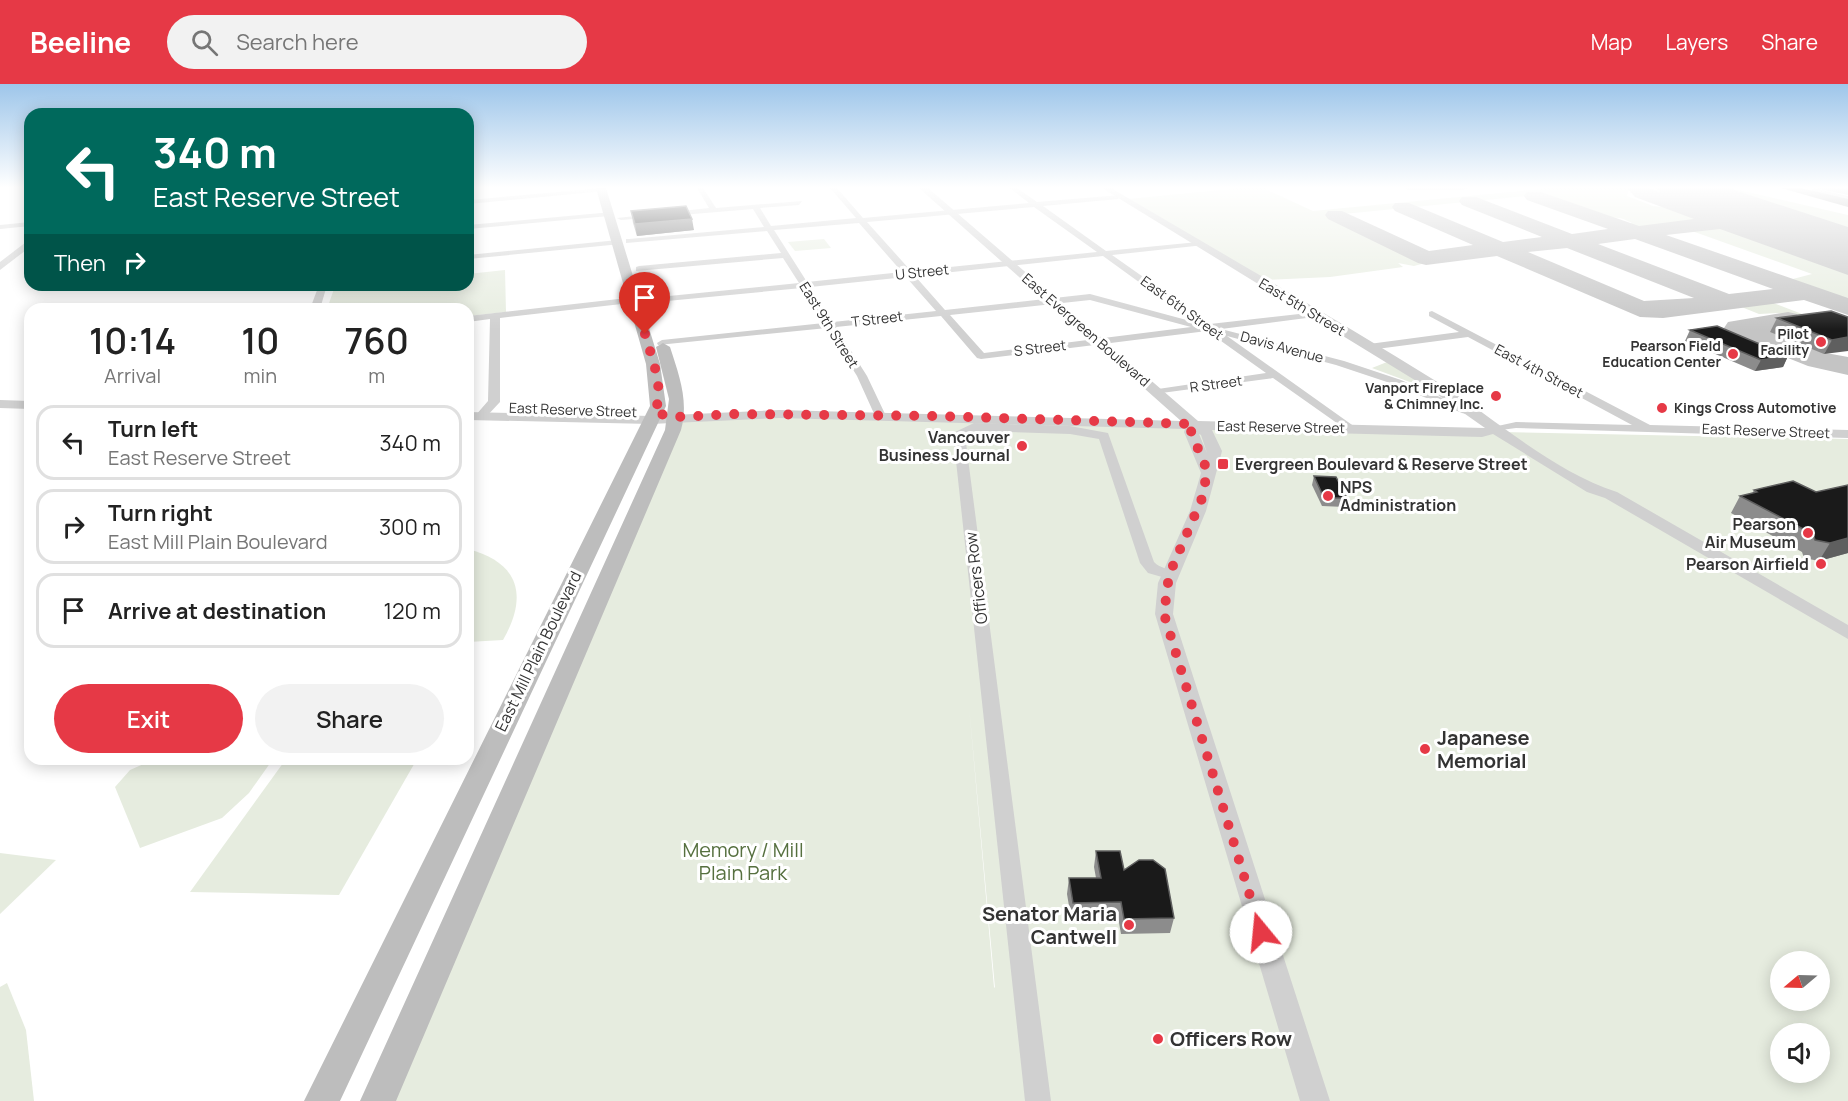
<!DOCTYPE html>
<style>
body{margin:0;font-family:Manrope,sans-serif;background:#f2f2f2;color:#222;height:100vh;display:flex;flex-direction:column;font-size:22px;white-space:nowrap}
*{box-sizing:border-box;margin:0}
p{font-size:20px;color:#767676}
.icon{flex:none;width:33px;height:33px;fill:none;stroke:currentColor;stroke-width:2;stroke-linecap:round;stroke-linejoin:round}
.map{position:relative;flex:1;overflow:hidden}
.drawer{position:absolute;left:24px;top:219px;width:450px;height:462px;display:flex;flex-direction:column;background:#fff;border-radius:18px;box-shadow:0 3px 15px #0003}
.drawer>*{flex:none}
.hud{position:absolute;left:24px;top:24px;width:450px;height:183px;border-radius:18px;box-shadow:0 3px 15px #0003;background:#00695c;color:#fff;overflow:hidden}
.needle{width:39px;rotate:251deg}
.fabs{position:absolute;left:1770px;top:867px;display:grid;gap:12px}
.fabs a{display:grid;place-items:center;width:60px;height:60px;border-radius:50%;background:#fff;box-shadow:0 3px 15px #0003;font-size:30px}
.pin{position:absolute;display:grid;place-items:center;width:51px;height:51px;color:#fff;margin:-62px -26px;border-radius:50% 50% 50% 0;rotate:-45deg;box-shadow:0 0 6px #0007}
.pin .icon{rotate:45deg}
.me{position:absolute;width:66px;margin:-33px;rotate:343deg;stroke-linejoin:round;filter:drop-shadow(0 0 4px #0008)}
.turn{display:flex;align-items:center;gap:21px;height:126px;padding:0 30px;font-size:27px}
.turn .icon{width:78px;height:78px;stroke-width:2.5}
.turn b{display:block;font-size:42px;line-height:51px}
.then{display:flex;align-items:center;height:57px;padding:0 30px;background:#0003;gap:12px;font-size:22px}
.eta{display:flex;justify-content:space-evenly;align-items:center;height:102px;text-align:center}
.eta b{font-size:36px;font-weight:600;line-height:42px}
.button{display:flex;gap:12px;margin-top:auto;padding:12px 30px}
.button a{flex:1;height:69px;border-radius:36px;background:#e63946;color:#fff;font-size:24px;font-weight:600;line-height:69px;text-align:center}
.button a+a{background:#f2f2f2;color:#222}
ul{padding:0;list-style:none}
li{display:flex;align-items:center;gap:18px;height:75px;margin:0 12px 9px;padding:0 18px;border:3px solid #e0e0e0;border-radius:18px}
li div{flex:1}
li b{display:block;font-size:22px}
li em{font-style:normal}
header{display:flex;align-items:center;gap:36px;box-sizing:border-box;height:84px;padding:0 30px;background:#e63946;color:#fff}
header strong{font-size:28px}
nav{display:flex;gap:33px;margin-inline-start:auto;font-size:21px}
.search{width:420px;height:54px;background:#f2f2f2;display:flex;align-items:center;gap:15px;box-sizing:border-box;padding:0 21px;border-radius:33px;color:#767676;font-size:22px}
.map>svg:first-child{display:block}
</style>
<header>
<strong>Beeline</strong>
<div class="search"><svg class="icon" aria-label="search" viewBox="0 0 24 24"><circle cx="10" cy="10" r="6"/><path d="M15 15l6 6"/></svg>Search here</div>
<nav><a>Map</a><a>Layers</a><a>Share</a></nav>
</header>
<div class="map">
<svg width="1848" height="1017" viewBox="0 0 1848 1017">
<rect width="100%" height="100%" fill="#fff"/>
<g fill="#e6ecdf" fill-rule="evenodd">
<path d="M1241 104H1263L1313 127 1551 104H1629L1627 112 1653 122 1681 125 1704 136 1639 146 1616 139H1632C1626 136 1619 132 1609 134L1613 136 1573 124 1576 123 1552 117 1557 115 1537 111 1333 131 1338 134 1331 136 1343 137 1429 178 1414 182 1398 179 1403 183 1330 193 1266 196 1128 115Z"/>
<path d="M1662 104 1679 106 1789 145 1752 147 1640 106Z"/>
<path d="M1691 104H1730L1848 131V157Z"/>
<path d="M1709 142 1738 147 1848 187V220L1802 203 1789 196 1812 190 1692 147Z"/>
<path d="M1783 150H1802L1848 166V182L1768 152Z"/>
<path d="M824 155 831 164 795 167 788 158Z"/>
<path d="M505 186 506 228 468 232V225H327L334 205 372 201H468V190Z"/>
<path d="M1768 217 1815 235 1811 241 1778 229 1759 230 1739 222Z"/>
<path d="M1387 278 1434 307 1372 284Z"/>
<path d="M698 332 1848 355V1017H377L681 338ZM969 622 995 904 994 903ZM1780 878H1820V916H1780ZM1780 950H1820V988H1780Z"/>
<path d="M468 465C520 479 528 512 503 556L468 558Z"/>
<path d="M155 675H273L249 709 222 734 140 764 115 703 130 686Z"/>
<path d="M286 675H417L339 811 190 808Z"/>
<path d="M0 769 56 776 0 830Z"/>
<path d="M7 899 26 946 34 1017H0V903Z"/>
</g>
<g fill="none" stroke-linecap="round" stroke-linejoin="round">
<g fill="#c4c4c4" fill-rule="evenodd">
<path d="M1627 104H1648L1848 176V191L1720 145 1666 151 1848 214V231L1804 216 1663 234 1640 233 1497 172 1426 181 1418 179 1328 135 1325 131 1328 127H1342L1429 167 1473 161 1395 127 1392 123 1395 119H1409L1503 158 1542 153 1462 121 1459 117 1462 113H1476L1572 150 1608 145 1527 116 1524 112 1527 108H1541L1639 142 1694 135 1635 113ZM1635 155 1773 205 1729 210 1598 160ZM1567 164 1694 214 1644 217 1528 168Z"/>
<path d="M1788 228 1797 230 1801 236 1797 242 1770 247 1826 269 1848 273V291L1808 282 1728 250 1724 244 1728 238Z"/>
</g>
<path fill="#c4c4c4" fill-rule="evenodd" d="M1657 104H1728L1848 143V179L1664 114Z"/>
<g fill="#d0d0d0" fill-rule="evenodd">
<path d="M602 104 604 107 468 120 470 116Z"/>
<path d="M697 104H703L716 124 802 117 799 121 760 124 771 142 856 134 830 104H837L863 134 1029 119 1010 104H1017L1037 118 1121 111 1118 115 1043 122 1106 167 1198 158V162H1195L1112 171 1210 240 1317 228V232L1314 233 1221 245 1344 277 1401 296 1472 327 1466 330 1462 329 1393 300 1336 281 1227 252 1355 343 1357 345 1351 349 1273 294 1154 310V306L1158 305 1266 289 1207 247 981 275 977 274 941 232 836 243 867 292 886 332 880 335 876 334 857 292 827 244 658 261 657 259 662 256 824 239 802 204 646 219 644 217 649 214 799 199 783 174 636 187V183L639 182 781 169 767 147 626 159V155H629L764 143 753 125 621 136 617 134 709 124ZM1034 123 1097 168 911 187 867 138ZM859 139 902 188 807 198 774 146ZM1103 172 1194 238 1090 210 945 226 915 192ZM906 193 936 227 833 238 810 203ZM1090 216 1191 243 984 269 950 231Z"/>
<path d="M1404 104H1467L1464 106H1407Z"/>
<path d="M612 128 609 132 468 145V141Z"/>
<path d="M30 138V142L0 145V141Z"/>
<path d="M618 156H621V160L468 175V171Z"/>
<path d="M319 201H327L320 225H310Z"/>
<path d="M636 213 641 216 639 218 500 234V318L485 334H477L475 332 488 317 490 235 468 238V232Z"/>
<path d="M1432 227 1650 341 1848 346V354L1516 344 1493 347V343L1516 338 1632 341 1468 253 1369 266 1364 263 1369 260 1459 248 1429 232V228Z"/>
<path d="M974 339 1070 342 1108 349 1154 478C1160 485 1171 484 1176 491L1169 495 1148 489 1140 479 1099 355 1070 350 975 347 965 351 1051 1017H1025L953 349Z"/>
</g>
<g fill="#d0d0d0" fill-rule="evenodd">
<path d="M919 104H928L1198 337 1485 344 1431 306 1102 104H1111C1221 169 1332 232 1439 299 1496 335 1552 387 1617 408L1848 541V555L1605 414 1587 408 1493 350 1482 353 1212 346 1222 367 1206 427 1176 499 1173 530 1330 1017H1300L1155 530 1158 499 1190 427 1201 389 1184 348 1185 345 779 334 651 340 468 336V328L651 332 779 326 1181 337ZM1199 350 1201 351 1207 369Z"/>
<path d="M1813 104 1848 112V118L1810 109Z"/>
<path d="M30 155V163L0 186V178Z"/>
<path d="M0 316 30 317V325L0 324Z"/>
</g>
<g fill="#bdbdbd" fill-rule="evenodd">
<path d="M596 104H606L660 280 666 322 340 1017H304L650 322 646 280Z"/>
<path d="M1815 104 1848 105V111Z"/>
<path d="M663 259 670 263C679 291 689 317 681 346L396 1017H360L665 346 669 315 656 263Z"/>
</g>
<path fill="#9a9a9a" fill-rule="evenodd" d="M1781 104H1801L1848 115V123Z"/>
</g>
<g fill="#8c8c8c">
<path d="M631 127 694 146 637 152 633 139Z"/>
<path d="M1848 233 1824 270 1770 248 1777 234Z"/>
<path d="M1690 246 1788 272 1783 283 1755 287 1685 257Z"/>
<path d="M1314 392 1347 414 1345 423 1322 422 1312 401Z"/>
<path d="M1754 406 1848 469 1819 477 1804 474 1802 468 1731 429 1740 412 1752 410Z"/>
<path d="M1096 767 1124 786 1174 834 1170 849 1121 850 1118 833 1071 834 1067 810 1069 794H1096L1094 783Z"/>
</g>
<g fill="#5f5f5f">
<path d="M692 135 694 146 637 152 635 140Z"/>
<path d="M1848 253V267L1824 270 1832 256Z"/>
<path d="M1788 272 1783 283 1755 287 1761 276Z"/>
<path d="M1848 454V469L1819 477 1830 459Z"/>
</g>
<g fill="#1a1a1a" stroke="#5f5f5f" stroke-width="1.5">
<path d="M686 122 692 135 635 140 631 127Z"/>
<path d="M1831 227 1848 233V253L1832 256 1777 234Z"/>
<path d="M1717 242 1788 272 1761 276 1690 246Z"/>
<path d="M1314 392 1336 393 1347 414H1324Z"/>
<path d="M1793 397 1816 408 1848 401V454L1830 459 1815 456 1813 450 1740 412 1757 408 1754 406Z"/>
<path d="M1096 767H1120L1124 786 1139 776H1153L1165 785 1174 834 1124 835 1121 818 1073 819 1069 794H1101Z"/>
</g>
<linearGradient id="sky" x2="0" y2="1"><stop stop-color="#9ec6ea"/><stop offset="0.42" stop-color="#fff"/><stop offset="1" stop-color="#fff" stop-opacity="0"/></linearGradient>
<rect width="1848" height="246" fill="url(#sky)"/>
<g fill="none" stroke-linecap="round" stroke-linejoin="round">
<path stroke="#e63946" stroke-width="10" stroke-dasharray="0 18" d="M645 250C651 273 666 306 654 329L677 333 736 330 934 332 1194 340 1191 348 1207 386 1203 412 1169 491 1164 530 1261 848"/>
</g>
<g fill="#e63946" stroke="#fff" stroke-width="2">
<circle cx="1821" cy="258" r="6"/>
<circle cx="1733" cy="270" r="6"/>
<circle cx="1496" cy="312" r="6"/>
<circle cx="1662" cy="324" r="6"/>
<circle cx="1022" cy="362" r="6"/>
<rect x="1217" y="374" width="12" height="12" rx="3"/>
<circle cx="1328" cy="412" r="6"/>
<circle cx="1808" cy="449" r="6"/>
<circle cx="1821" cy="480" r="6"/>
<circle cx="1425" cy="665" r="6"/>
<circle cx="1129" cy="841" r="6"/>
<circle cx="1158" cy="955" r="6"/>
</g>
<g text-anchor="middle" stroke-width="6" stroke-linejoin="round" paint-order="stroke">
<g font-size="14" fill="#333" stroke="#fff">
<text transform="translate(922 188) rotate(-6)" y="5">U Street</text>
<text transform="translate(1302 223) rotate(31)" y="5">East 5th Street</text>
<text transform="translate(1182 224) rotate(36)" y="5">East 6th Street</text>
<text transform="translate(877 235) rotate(-7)" y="5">T Street</text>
<text transform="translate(829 241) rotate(58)" y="5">East 9th Street</text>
<text transform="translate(1086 246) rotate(41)" y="5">East Evergreen Boulevard</text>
<text transform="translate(1282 263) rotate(15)" y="5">Davis Avenue</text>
<text transform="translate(1040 264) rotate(-7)" y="5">S Street</text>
<text transform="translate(1539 287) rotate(28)" y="5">East 4th Street</text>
<text transform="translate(1216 300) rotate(-8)" y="5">R Street</text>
<text transform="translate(573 326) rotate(2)" y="5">East Reserve Street</text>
<text transform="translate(1281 343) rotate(1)" y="5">East Reserve Street</text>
<text transform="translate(1766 347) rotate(2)" y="5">East Reserve Street</text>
</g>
<g font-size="14" font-weight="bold" fill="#333" stroke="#fff" text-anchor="end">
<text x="1809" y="255">Pilot<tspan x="1809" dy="16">Facility</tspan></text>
<text x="1721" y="267">Pearson Field<tspan x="1721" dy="16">Education Center</tspan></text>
<text x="1484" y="309">Vanport Fireplace<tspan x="1484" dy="16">&amp; Chimney Inc.</tspan></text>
<text x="1674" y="329" text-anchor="start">Kings Cross Automotive</text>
</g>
<g font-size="16" font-weight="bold" fill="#333" stroke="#fff" text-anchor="end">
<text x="1010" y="359">Vancouver<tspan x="1010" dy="18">Business Journal</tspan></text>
<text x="1235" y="386" text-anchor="start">Evergreen Boulevard &amp; Reserve Street</text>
<text x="1340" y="409" text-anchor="start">NPS<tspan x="1340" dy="18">Administration</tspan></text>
<text x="1796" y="446">Pearson<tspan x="1796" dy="18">Air Museum</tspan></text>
<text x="1809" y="486">Pearson Airfield</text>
</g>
<g font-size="16" fill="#333" stroke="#fff">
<text transform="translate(976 494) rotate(-97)" y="6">Officers Row</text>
<text transform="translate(538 567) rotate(-64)" y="6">East Mill Plain Boulevard</text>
</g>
<g font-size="20" font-weight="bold" fill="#333" stroke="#fff" text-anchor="start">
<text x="1437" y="661">Japanese<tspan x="1437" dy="23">Memorial</tspan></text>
<text x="1117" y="837" text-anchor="end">Senator Maria<tspan x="1117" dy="23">Cantwell</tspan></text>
<text x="1170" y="962">Officers Row</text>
</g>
<g font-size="20" fill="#56703f" stroke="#fff">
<text x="743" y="773">Memory / Mill<tspan x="743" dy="23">Plain Park</tspan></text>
</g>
</g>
</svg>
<div class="fabs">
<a><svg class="needle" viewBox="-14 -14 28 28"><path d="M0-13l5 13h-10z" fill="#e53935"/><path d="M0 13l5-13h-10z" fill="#767676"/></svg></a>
<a><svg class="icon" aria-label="sound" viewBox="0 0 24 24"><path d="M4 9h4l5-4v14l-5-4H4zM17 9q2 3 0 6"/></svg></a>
</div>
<div class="pin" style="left:645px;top:250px;background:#d93025"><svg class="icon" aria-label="arrive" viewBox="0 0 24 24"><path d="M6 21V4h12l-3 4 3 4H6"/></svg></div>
<svg class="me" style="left:1261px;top:848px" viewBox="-20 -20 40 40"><circle r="19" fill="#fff"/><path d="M0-13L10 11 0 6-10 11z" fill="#e63946"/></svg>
<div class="hud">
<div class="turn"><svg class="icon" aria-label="left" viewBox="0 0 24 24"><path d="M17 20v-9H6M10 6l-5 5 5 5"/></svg><div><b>340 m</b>East Reserve Street</div></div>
<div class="then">Then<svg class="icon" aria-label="right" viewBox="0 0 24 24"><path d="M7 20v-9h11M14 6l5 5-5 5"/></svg></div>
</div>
<section class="drawer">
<div class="eta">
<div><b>10:14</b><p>Arrival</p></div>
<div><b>10</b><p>min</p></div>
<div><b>760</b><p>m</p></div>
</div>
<ul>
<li><svg class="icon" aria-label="left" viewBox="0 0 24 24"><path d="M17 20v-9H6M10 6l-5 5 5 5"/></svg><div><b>Turn left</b><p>East Reserve Street</p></div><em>340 m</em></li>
<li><svg class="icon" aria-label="right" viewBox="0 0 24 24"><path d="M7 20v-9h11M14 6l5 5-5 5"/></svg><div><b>Turn right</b><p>East Mill Plain Boulevard</p></div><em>300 m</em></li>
<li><svg class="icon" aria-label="arrive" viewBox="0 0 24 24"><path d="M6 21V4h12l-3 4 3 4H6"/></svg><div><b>Arrive at destination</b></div><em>120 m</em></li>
</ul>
<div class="button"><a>Exit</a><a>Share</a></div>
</section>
</div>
